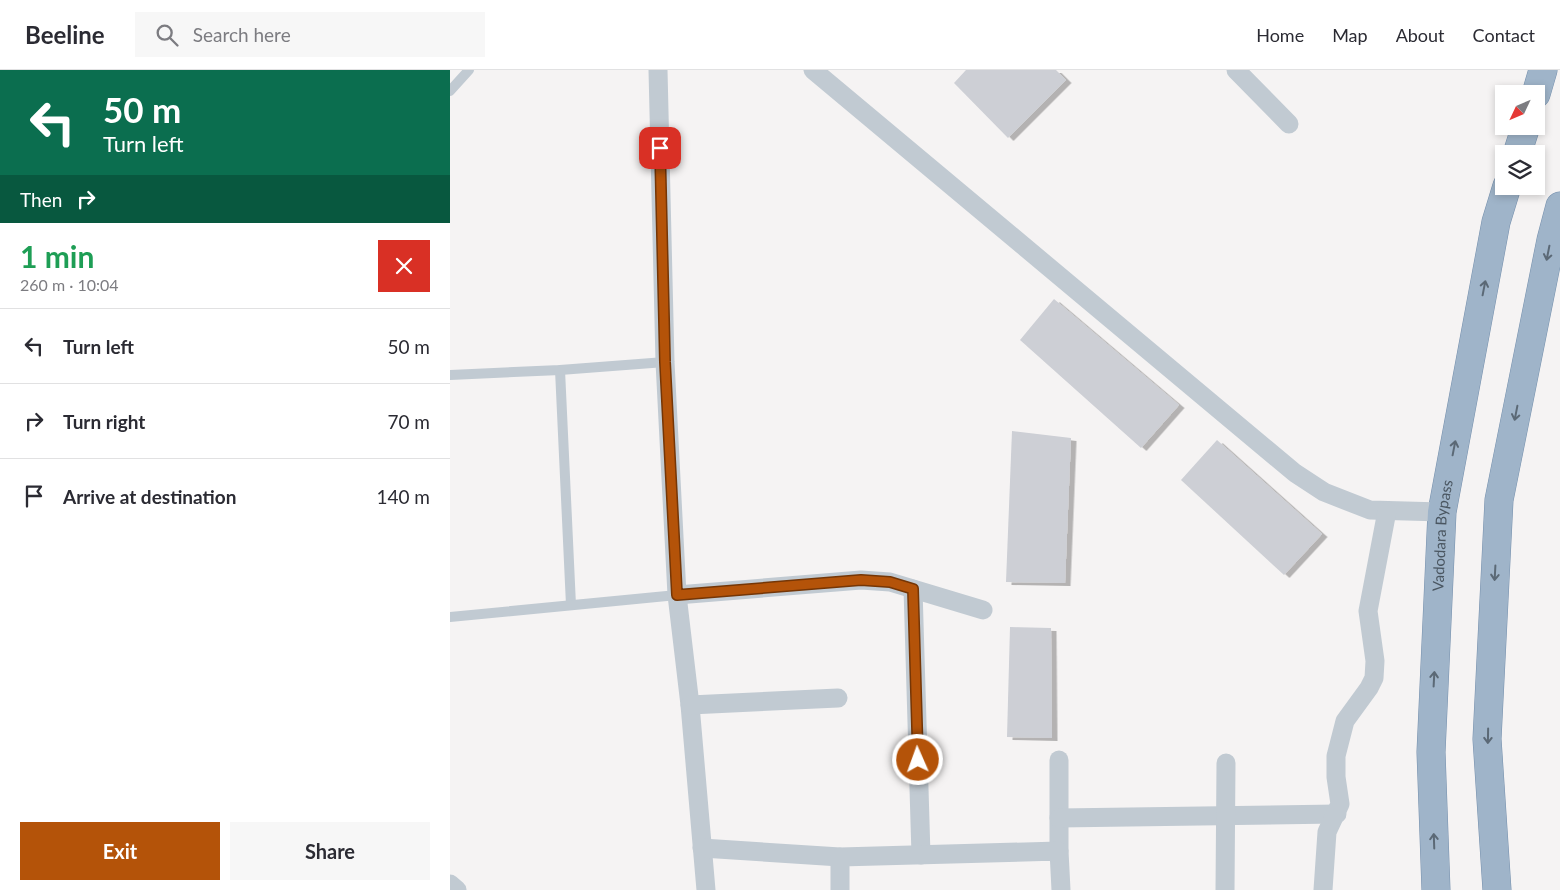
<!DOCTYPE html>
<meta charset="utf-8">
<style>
body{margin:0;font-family:Lato,sans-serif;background:#f7f7f7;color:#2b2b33;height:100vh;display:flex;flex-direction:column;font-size:19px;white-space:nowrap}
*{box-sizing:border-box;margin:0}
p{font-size:16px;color:#7c7c81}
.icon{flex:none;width:28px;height:28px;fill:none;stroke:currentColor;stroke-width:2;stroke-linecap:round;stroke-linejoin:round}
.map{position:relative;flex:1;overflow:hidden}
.drawer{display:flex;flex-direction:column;background:#fff;width:450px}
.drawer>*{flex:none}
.hud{background:#0b6e4f;color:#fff;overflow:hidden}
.needle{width:32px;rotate:226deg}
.tools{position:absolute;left:1045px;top:15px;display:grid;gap:10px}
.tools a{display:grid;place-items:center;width:50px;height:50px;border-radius:0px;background:#fff;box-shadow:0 2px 8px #0003;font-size:25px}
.pin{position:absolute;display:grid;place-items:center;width:42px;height:42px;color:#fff;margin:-21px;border-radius:10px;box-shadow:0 2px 8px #0006}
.me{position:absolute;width:55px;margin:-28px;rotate:358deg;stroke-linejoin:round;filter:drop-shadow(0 0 4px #0008)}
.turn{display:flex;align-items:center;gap:18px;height:105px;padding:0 20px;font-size:22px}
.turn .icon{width:65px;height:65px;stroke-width:2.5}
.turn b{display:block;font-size:35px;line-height:42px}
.then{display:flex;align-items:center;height:48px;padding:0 20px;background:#0003;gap:10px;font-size:19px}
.round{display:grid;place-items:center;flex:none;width:52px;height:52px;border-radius:0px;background:#f7f7f7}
.head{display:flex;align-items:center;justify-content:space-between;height:85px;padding:0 20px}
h1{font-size:30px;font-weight:700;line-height:38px;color:#1e9e55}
.cta{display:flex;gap:10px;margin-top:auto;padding:10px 20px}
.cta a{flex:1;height:58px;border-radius:0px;background:#b45309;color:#fff;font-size:20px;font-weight:700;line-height:58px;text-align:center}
.cta a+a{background:#f7f7f7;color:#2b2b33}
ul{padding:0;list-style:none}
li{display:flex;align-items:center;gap:15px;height:75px;padding:0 20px;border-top:1px solid #e1e1e2}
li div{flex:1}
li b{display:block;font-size:19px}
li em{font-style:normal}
header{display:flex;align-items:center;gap:30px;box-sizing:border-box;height:70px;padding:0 25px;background:#fff;border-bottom:1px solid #e1e1e2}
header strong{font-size:24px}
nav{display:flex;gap:28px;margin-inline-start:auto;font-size:18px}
.search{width:350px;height:45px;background:#f7f7f7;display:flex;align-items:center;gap:12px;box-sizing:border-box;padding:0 18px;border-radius:0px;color:#7c7c81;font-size:19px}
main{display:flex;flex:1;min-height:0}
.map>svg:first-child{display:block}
</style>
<header>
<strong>Beeline</strong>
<div class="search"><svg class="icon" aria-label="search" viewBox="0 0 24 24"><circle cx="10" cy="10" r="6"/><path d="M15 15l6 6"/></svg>Search here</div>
<nav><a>Home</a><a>Map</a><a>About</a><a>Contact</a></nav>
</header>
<main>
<section class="drawer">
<div class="hud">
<div class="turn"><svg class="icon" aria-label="left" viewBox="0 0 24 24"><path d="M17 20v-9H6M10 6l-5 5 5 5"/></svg><div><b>50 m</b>Turn left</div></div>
<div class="then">Then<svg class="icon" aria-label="right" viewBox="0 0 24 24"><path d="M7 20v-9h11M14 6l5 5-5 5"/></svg></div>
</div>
<div class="head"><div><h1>1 min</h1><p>260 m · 10:04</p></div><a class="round" style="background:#d93025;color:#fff"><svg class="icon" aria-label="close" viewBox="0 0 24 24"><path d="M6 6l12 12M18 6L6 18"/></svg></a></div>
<ul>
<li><svg class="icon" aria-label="left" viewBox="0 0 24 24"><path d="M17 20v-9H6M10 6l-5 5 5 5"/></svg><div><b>Turn left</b></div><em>50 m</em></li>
<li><svg class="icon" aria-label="right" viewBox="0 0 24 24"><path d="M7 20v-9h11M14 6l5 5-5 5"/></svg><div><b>Turn right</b></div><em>70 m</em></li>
<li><svg class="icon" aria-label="arrive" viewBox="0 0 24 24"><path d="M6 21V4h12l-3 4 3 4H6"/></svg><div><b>Arrive at destination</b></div><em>140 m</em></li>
</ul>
<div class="cta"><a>Exit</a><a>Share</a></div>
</section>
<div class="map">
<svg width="1110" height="820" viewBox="0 0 1110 820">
<defs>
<filter id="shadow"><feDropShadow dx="5.5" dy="3" stdDeviation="0" flood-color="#0004"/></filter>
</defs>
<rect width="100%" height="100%" fill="#f5f3f3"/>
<g fill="#cdcfd5" filter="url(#shadow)">
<path d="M516 0H606L616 10 558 68 504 13Z"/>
<path d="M604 229 729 335 691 378 570 270Z"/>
<path d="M562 361 621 368 615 513 556 512Z"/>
<path d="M767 370 872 464 834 505 731 410Z"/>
<path d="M560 557 601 558 602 668 557 667Z"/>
</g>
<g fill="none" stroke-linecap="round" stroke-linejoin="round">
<defs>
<g id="trunk">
<path d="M1086 24 1093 0"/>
<path d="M1067 84 1076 56"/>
<path id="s1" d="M986 820 981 682 992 442 1046 152 1057 116"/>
<path d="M1047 820 1037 669 1049 430 1101 170 1110 136"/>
</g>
</defs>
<use href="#trunk" stroke="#7690ad" stroke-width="29"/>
<g stroke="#c1cad2" stroke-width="10">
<path d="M0 21 19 0"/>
<path d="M110 300 121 535"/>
<path d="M0 305 110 300 215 292"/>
<path d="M0 547 227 525"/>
</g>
<g stroke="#c1cad2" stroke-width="19">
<path d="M208 0 215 292 227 525 240 635 256 820"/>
<path d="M363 0 845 403 874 422 920 440 992 442"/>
<path d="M786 0 839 54"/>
<path d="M463 519 471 785"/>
<path d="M227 525 411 510 440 512 533 540"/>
<path d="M240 635 388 628"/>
<path d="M609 690V781"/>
<path d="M609 748 887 744"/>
<path d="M252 778 390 787 609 781 611 820"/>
<path d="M0 814 7 820"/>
<path d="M390 820V787"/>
<path d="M775 820 776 693"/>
<path d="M873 820 877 762 890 734 886 707V686L895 651 919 618 924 608 925 591 918 541 937 441"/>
</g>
<use href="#trunk" stroke="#9fb4c9" stroke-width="28"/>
</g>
<defs><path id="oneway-shaft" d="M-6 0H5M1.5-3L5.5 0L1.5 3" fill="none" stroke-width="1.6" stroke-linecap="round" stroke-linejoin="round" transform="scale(1.25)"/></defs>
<g stroke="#5b6976">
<use href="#oneway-shaft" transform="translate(1098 183) rotate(101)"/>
<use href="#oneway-shaft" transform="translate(1034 218) rotate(-79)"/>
<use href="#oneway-shaft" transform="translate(1066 343) rotate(101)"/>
<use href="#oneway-shaft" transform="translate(1004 378) rotate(-79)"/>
<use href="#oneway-shaft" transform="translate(1045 503) rotate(93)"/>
<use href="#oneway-shaft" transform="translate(984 609) rotate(-87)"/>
<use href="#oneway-shaft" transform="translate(1038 666) rotate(91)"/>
<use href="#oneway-shaft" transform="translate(984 771) rotate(-92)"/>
</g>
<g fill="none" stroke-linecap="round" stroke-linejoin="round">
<defs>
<path id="route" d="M210 78 215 292 227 525 411 510 440 512 463 519 468 690"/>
</defs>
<use href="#route" stroke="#753606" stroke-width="12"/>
<use href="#route" stroke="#b45309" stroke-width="9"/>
</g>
<g text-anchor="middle" stroke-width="4" stroke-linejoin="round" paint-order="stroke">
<g font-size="15" fill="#4a5661" stroke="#fff">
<text dy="5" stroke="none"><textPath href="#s1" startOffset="355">Vadodara Bypass</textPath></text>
</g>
</g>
</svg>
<div class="tools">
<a><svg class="needle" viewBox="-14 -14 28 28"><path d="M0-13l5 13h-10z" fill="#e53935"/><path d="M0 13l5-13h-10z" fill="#7c7c81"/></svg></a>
<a><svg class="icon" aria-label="layers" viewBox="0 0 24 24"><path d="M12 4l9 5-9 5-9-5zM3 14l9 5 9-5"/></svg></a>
</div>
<div class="pin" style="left:210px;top:78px;background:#d93025"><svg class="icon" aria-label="arrive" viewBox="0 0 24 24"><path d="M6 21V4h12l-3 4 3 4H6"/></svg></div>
<svg class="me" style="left:468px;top:690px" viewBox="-20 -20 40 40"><circle r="17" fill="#b45309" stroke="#fff" stroke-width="3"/><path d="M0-11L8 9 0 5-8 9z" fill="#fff"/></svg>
</div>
</main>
